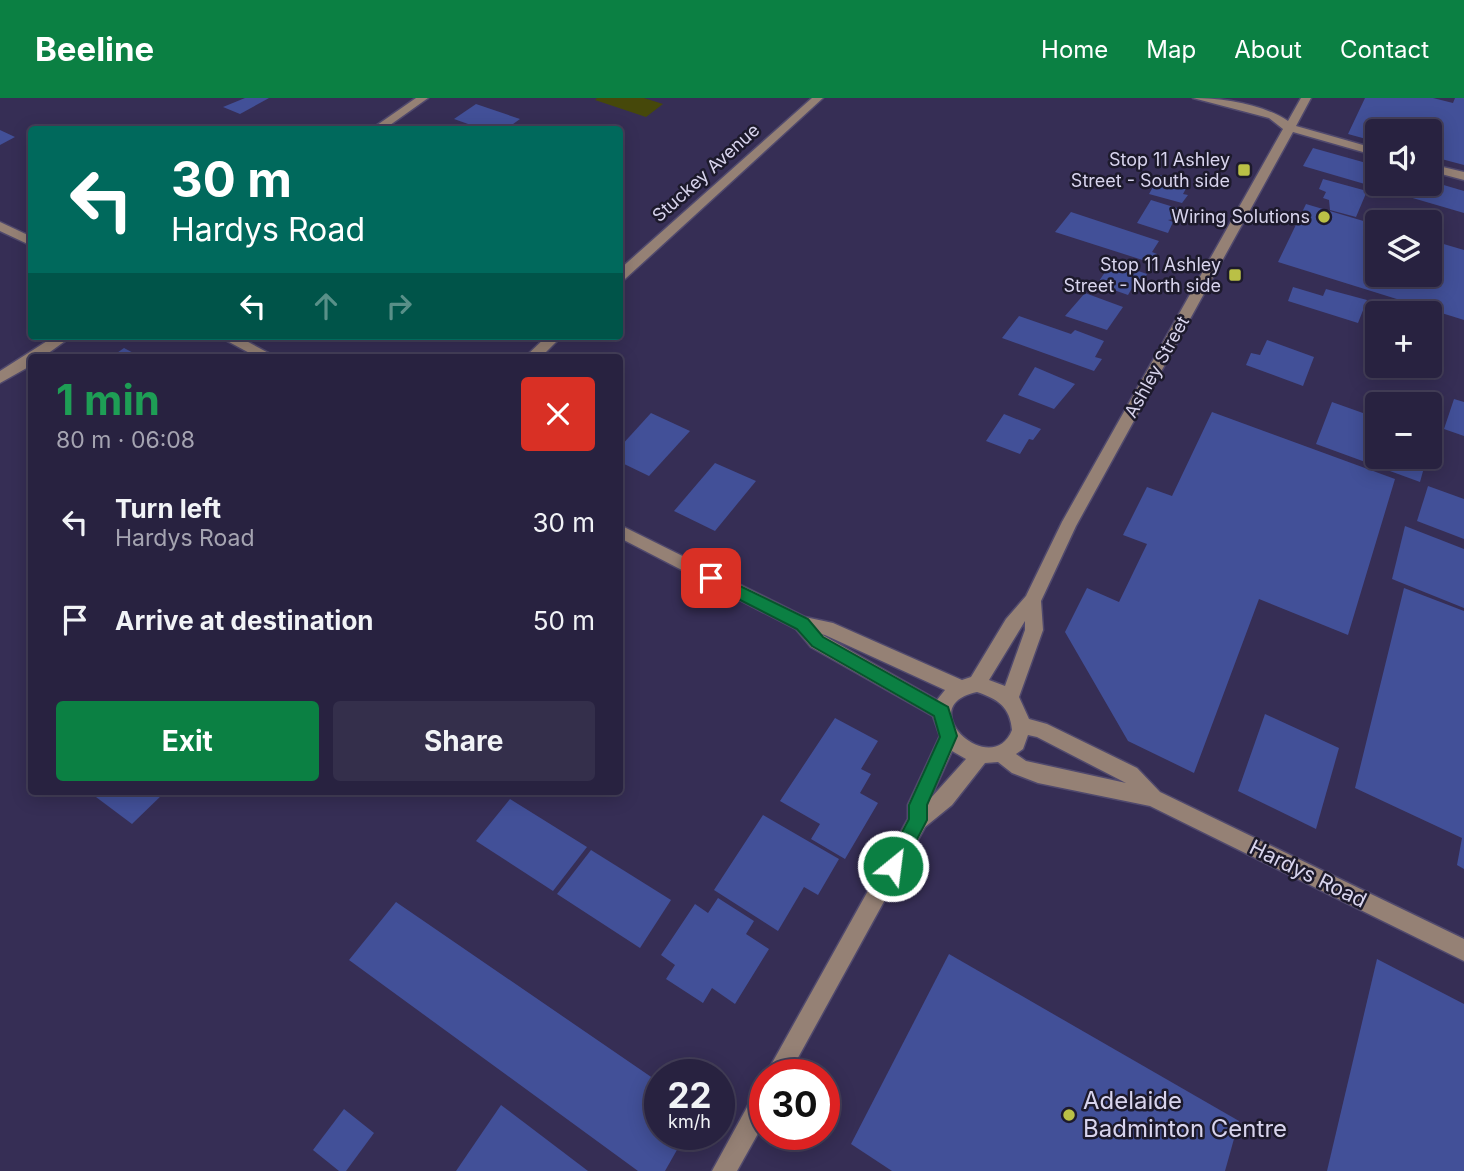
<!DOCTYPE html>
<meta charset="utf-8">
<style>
body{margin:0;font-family:Inter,sans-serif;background:#342f4b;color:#f1f3f6;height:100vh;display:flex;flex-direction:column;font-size:26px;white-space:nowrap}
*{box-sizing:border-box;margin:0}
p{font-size:23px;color:#a5a4b1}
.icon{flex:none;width:38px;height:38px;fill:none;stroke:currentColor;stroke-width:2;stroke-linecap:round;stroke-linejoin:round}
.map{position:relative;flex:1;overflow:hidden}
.details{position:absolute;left:28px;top:256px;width:595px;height:441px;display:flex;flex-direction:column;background:#282240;border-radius:7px;box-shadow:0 4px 18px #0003,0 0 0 2px #443f59}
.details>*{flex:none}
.guide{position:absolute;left:28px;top:28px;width:595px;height:214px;border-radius:7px;box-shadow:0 4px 18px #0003,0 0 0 2px #443f59;background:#00695c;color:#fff;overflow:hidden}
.controls{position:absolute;left:1365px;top:21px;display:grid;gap:14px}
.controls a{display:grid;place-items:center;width:77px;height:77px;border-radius:7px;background:#282240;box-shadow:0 4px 18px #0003,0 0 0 2px #443f59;font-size:35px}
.speed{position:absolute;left:644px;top:961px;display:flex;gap:14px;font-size:35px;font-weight:700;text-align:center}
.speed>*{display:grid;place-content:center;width:91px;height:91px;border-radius:50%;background:#282240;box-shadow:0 4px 18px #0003,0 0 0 2px #443f59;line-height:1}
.speed small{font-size:18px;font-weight:400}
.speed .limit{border:10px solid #d22;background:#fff;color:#111}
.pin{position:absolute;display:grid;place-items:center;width:60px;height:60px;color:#fff;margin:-30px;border-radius:14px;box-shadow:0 4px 10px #0006}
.me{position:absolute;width:77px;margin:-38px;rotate:29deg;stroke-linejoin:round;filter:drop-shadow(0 0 5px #0008)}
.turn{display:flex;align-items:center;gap:24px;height:147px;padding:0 28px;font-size:32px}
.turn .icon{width:91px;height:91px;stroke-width:2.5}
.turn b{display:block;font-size:49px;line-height:60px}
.lanes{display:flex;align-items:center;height:66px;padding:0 28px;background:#0003;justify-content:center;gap:35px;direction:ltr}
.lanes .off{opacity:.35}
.round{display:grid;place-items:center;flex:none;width:74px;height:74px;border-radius:7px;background:#342f4b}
.headline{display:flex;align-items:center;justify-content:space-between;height:119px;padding:0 28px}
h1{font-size:42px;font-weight:700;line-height:52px;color:#1e9e55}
.action{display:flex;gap:14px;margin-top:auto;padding:14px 28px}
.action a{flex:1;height:80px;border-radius:7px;background:#0b8043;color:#fff;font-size:28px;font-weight:700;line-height:80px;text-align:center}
.action a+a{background:#342f4b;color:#f1f3f6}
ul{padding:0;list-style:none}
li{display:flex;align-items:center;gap:21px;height:98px;padding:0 28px}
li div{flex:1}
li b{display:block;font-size:26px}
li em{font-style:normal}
header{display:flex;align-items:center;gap:42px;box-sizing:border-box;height:98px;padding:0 35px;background:#0b8043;color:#fff}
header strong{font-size:33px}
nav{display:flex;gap:38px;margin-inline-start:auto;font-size:24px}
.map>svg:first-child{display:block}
</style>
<header>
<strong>Beeline</strong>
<nav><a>Home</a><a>Map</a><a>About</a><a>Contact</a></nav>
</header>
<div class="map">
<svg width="1464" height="1073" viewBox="0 0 1464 1073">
<rect width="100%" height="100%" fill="#362e55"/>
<path fill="#46480a" d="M597 0H644L663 6 646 19 595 2Z"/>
<g fill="#425098">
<path d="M245 0H269L240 16 223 9Z"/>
<path d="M1365 0H1433L1453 5 1455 0H1464V67L1430 58V33H1377V44L1348 36Z"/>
<path d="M476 6 520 21 505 32H485L454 21Z"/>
<path d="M0 32 15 39 0 47Z"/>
<path d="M1313 50 1377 68V86H1430V83L1464 93V115L1303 68Z"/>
<path d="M1160 77 1189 85 1183 96 1188 97 1182 105 1149 96Z"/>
<path d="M1323 81 1367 93 1356 119 1330 112 1329 102 1323 100 1326 94 1319 91Z"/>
<path d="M1151 102 1180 111 1174 121 1168 122 1173 124 1168 135 1137 125Z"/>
<path d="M1306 106 1377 127V177H1430V142L1464 152V222L1278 164Z"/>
<path d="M1071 114 1159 143 1152 154 1157 156 1152 165 1055 134Z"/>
<path d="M1112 164 1147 176 1141 187 1135 185 1128 197 1097 186Z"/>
<path d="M1293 189 1323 198 1326 191 1367 202 1358 225 1288 203Z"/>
<path d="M1085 195 1123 209 1107 232 1065 218Z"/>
<path d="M1019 218 1071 236 1075 232 1104 243 1095 259 1102 261 1094 273 1002 240Z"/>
<path d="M1267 242 1314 259 1303 288 1246 267 1251 255 1260 257Z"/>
<path d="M124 250 141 259H111Z"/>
<path d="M1035 269 1075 286 1054 311 1018 297Z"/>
<path d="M1454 301 1464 304V338L1444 331Z"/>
<path d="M1332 304 1377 320V359H1427L1420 384 1316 346Z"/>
<path d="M1212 314 1395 381 1348 537 1259 501 1194 675 1128 643 1065 534 1087 490 1119 504 1147 446 1123 437 1147 389 1172 398Z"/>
<path d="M651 315 690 333 649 378 620 364V349Z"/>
<path d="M1004 316 1041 331 1033 342 1029 341 1020 356 986 343Z"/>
<path d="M715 365 756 383 715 433 674 413Z"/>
<path d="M1428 388 1464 401V441L1417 423Z"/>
<path d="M1405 428 1464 451V510L1392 481Z"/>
<path d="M1404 490 1464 513V771L1457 767 1462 740 1355 690Z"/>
<path d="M1265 616 1339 650 1316 731 1238 693Z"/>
<path d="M835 620 878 643 861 671 871 676 860 695 878 705 845 761 811 741 820 726 780 703Z"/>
<path d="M88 693H166L132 726Z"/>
<path d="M510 701 587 749 553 793 476 743Z"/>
<path d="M763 717 839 761 818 797 804 789 778 833 714 792Z"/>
<path d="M591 752 671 802 640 850 557 796Z"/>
<path d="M718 800 754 823 746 836 769 851 735 906 712 890 703 905 666 881 675 867 661 857 695 806 708 815Z"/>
<path d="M396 804 660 985V1036H686L665 1073H638L349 862Z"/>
<path d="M949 856 1239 1023 1225 1073H892L851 1046Z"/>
<path d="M1377 861 1464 906V1073H1327Z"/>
<path d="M501 1007 588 1073H456Z"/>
<path d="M344 1011 374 1035 346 1073H339L313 1052Z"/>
</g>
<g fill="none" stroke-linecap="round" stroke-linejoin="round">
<defs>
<g id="minor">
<path d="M416 0H428L383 32H370Z"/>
<path d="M812 0H823L625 181 620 182V171Z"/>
<path d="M1193 0C1222 0 1263 6 1288 23L1301 0H1311L1296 28 1377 51V58L1293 34 1076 428 1041 503 1043 532 1019 599 1029 621 1047 626 1137 670 1160 694 1464 841V863L1150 708 1038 685 1012 675 998 664 985 665 952 707 925 729 789 976H766L908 721V707L940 638 933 618 811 549 796 531 620 440V427L805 519 833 525 962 582 971 579 1006 521 1026 498 1062 424 1283 31 1269 20ZM1025 523V532L1005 588 989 582ZM821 536 825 537 945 592 937 602ZM977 594C998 601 1010 609 1012 632 992 683 910 608 977 594ZM1028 637 1037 639 1126 685 1026 663 1016 656 1023 651ZM952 653 966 661 930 701Z"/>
<path d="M1430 66 1464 74V82L1430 73Z"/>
<path d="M0 124 32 139V148L0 133Z"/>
<path d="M55 238H72L43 259H32V267L0 285V273Z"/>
<path d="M218 238H237L276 259H257Z"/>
<path d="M547 238H562L541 259H525Z"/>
<path d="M765 987V1023L737 1073H712L757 991Z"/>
</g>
</defs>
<use href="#minor" stroke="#50496d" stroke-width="3"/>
<use href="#minor" fill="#958175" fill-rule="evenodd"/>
</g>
<path fill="#0b8043" stroke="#07532c" stroke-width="2" d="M711 474 808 521 823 539 948 609 957 638 927 707V722L900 774 893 777 887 774 884 768 909 721V707L940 639 934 618 812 548 797 531 705 484 703 480Z"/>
<g fill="#bac046" stroke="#1d1a2c" stroke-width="2.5">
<rect x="1237" y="65" width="14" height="14" rx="3.5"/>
<circle cx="1324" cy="119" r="7"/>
<rect x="1228" y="170" width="14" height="14" rx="3.5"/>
<circle cx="1069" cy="1017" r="7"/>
</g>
<g text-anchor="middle" stroke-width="5" stroke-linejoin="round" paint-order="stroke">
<g font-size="18" fill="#d8d4ed" stroke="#1d1a2c" text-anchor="end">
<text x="1230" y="68">Stop 11 Ashley<tspan x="1230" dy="21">Street - South side</tspan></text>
<text x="1310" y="125">Wiring Solutions</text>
<text x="1221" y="173">Stop 11 Ashley<tspan x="1221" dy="21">Street - North side</tspan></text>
</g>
<g font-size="18" fill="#d8d4ed" stroke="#1d1a2c">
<text transform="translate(706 75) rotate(-42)" y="6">Stuckey Avenue</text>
<text transform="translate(1157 269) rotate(-61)" y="6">Ashley Street</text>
</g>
<g font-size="21" fill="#d8d4ed" stroke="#1d1a2c">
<text transform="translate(1308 776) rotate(26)" y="7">Hardys Road</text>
</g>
<g font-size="24" fill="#d8d4ed" stroke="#1d1a2c" text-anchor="start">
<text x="1083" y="1011">Adelaide<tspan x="1083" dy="28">Badminton Centre</tspan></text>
</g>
</g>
</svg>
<div class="controls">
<a><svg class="icon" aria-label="sound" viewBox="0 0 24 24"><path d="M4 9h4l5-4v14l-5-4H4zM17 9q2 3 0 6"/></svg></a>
<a><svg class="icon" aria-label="layers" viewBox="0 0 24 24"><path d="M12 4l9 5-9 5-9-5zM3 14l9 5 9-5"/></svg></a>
<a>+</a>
<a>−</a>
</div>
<div class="speed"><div>22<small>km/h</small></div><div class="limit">30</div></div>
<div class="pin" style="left:711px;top:480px;background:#d93025"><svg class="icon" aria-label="arrive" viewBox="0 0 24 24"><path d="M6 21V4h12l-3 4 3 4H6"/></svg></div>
<svg class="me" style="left:893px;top:768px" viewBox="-20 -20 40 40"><circle r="17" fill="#0b8043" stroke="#fff" stroke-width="3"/><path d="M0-11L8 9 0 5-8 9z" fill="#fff"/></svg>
<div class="guide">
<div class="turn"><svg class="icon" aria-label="left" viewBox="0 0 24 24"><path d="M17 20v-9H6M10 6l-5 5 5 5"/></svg><div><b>30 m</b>Hardys Road</div></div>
<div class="lanes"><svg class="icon" aria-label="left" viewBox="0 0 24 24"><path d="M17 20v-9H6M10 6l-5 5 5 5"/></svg><svg class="icon off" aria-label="ahead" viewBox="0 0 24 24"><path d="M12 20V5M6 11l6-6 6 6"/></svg><svg class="icon off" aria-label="right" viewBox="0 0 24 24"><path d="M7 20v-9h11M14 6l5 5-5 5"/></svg></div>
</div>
<section class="details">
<div class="headline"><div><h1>1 min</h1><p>80 m · 06:08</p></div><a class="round" style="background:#d93025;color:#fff"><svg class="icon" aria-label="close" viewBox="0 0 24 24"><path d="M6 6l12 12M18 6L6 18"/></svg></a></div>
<ul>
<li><svg class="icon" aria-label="left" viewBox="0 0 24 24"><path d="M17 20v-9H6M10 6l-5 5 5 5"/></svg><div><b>Turn left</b><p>Hardys Road</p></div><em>30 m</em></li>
<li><svg class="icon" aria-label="arrive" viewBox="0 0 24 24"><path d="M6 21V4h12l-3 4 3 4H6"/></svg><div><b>Arrive at destination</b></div><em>50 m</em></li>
</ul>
<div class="action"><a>Exit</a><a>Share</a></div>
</section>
</div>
